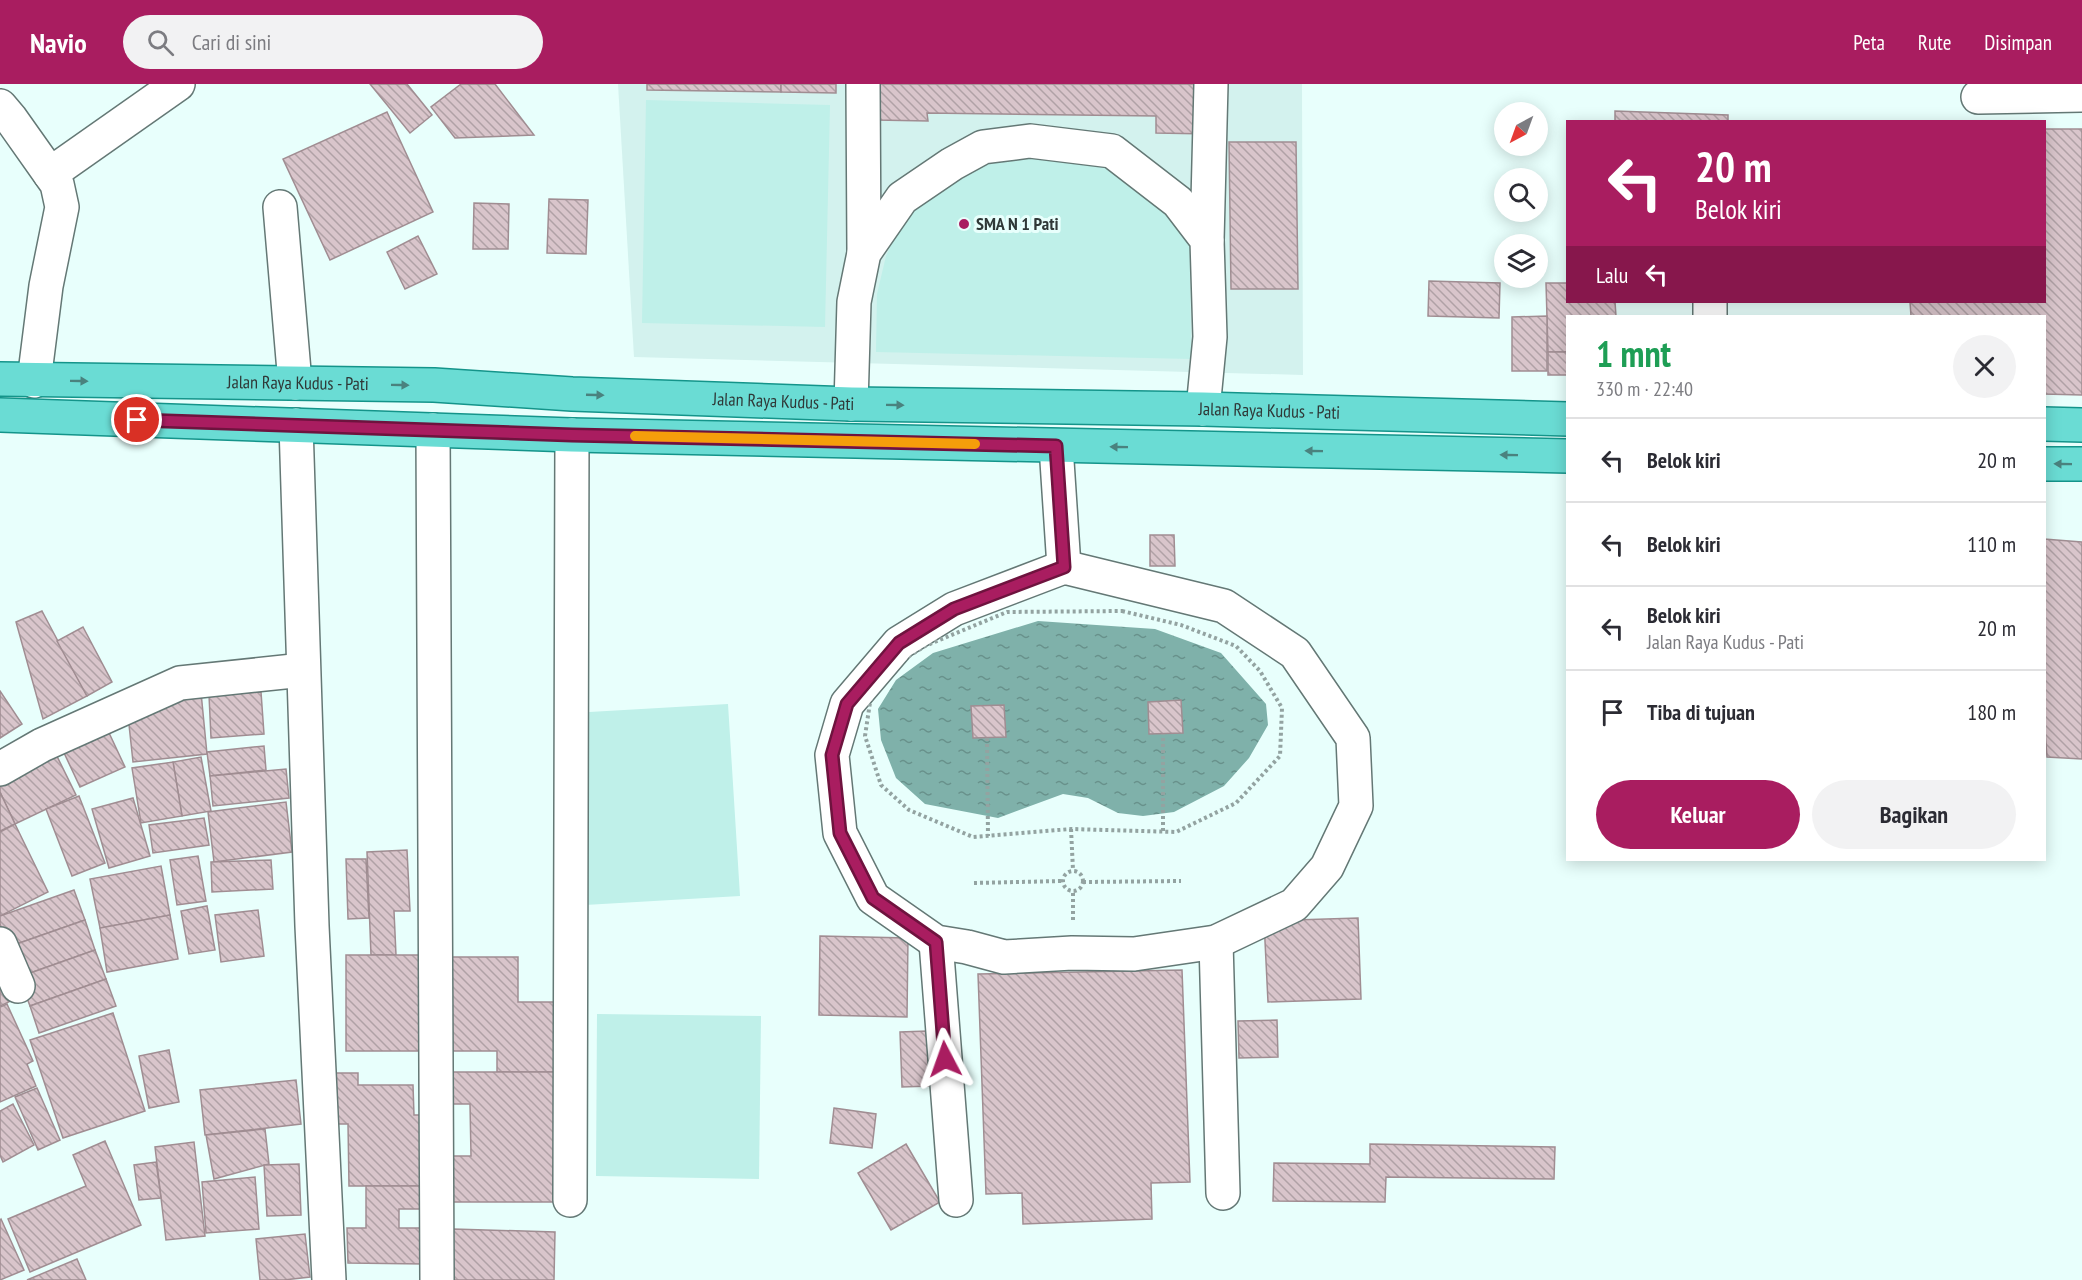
<!DOCTYPE html>
<html lang="id">
<meta charset="utf-8">
<style>
body{margin:0;font-family:"PT Sans Narrow",sans-serif;background:#f2f2f3;color:#2b2b33;height:100vh;display:flex;flex-direction:column;font-size:22px;white-space:nowrap}
*{box-sizing:border-box;margin:0}
p{font-size:20px;color:#7c7c81}
.icon{flex:none;width:33px;height:33px;fill:none;stroke:currentColor;stroke-width:2;stroke-linecap:round;stroke-linejoin:round}
.map{position:relative;flex:1;overflow:hidden}
.panel{position:absolute;left:1566px;top:231px;width:480px;height:546px;display:flex;flex-direction:column;background:#fff;border-radius:0px;box-shadow:0 3px 15px #0003}
.panel>*{flex:none}
.guide{position:absolute;left:1566px;top:36px;width:480px;height:183px;border-radius:0px;box-shadow:0 3px 15px #0003;background:#a91d60;color:#fff;overflow:hidden}
.needle{width:39px;rotate:221deg}
.tools{position:absolute;left:1494px;top:18px;display:grid;gap:12px}
.tools a{display:grid;place-items:center;width:54px;height:54px;border-radius:50%;background:#fff;box-shadow:0 3px 15px #0003;font-size:30px}
.pin{position:absolute;display:grid;place-items:center;width:51px;height:51px;color:#fff;margin:-26px;border:3px solid #fff;border-radius:50%;box-shadow:0 2px 6px #0007}
.me{position:absolute;width:66px;margin:-33px;rotate:356deg;stroke-linejoin:round;filter:drop-shadow(0 0 4px #0008)}
.turn{display:flex;align-items:center;gap:21px;height:126px;padding:0 30px;font-size:27px}
.turn .icon{width:78px;height:78px;stroke-width:2.5}
.turn b{display:block;font-size:42px;line-height:51px}
.then{display:flex;align-items:center;height:57px;padding:0 30px;background:#0003;gap:12px;font-size:22px}
.round{display:grid;place-items:center;flex:none;width:63px;height:63px;border-radius:32px;background:#f2f2f3}
.head{display:flex;align-items:center;justify-content:space-between;height:102px;padding:0 30px}
h1{font-size:36px;font-weight:600;line-height:45px;color:#1e9e55}
.primary-button{display:flex;gap:12px;margin-top:auto;padding:12px 30px}
.primary-button a{flex:1;height:69px;border-radius:36px;background:#a91d60;color:#fff;font-size:24px;font-weight:600;line-height:69px;text-align:center}
.primary-button a+a{background:#f2f2f3;color:#2b2b33}
ul{padding:0;list-style:none}
li{display:flex;align-items:center;gap:18px;height:84px;padding:0 30px;border-top:2px solid #e1e1e2}
li div{flex:1}
li b{display:block;font-size:22px}
li em{font-style:normal}
header{display:flex;align-items:center;gap:36px;box-sizing:border-box;height:84px;padding:0 30px;background:#a91d60;color:#fff}
header strong{font-size:28px}
nav{display:flex;gap:33px;margin-inline-start:auto;font-size:21px}
.search{width:420px;height:54px;background:#f2f2f3;display:flex;align-items:center;gap:15px;box-sizing:border-box;padding:0 21px;border-radius:33px;color:#7c7c81;font-size:22px}
.map>svg:first-child{display:block}
</style>
<header>
<strong>Navio</strong>
<div class="search"><svg class="icon" aria-label="search" viewBox="0 0 24 24"><circle cx="10" cy="10" r="6"/><path d="M15 15l6 6"/></svg>Cari di sini</div>
<nav><a>Peta</a><a>Rute</a><a>Disimpan</a></nav>
</header>
<div class="map">
<svg width="2082" height="1196" viewBox="0 0 2082 1196">
<defs>
<pattern id="water-ripples" width="26" height="14" patternUnits="userSpaceOnUse" patternTransform="scale(1.5)"><rect width="26" height="14" fill="#7fb1aa"/><path d="M2 4q2-2 4 0t4 0M15 11q2-2 4 0t4 0" fill="none" stroke="#68918b"/></pattern>
<pattern id="building-back-hatch" width="6" height="6" patternUnits="userSpaceOnUse" patternTransform="scale(1.5)"><rect width="6" height="6" fill="#d9c5cb"/><path d="M-1 5l2 2M0 0l6 6M5-1l2 2" fill="none" stroke="#b0a1a6"/></pattern>
</defs>
<rect width="100%" height="100%" fill="#e8fffc"/>
<path fill="#d3f2ee" d="M618 0H1302L1303 291 634 273Z"/>
<g fill="#bff0e9">
<path d="M646 16 830 21 825 243 642 239Z"/>
<path d="M983 72 1099 76 1175 128 1190 162 1191 275 876 268 877 210 886 172 907 125Z"/>
<path d="M728 620 740 812 585 821 572 629Z"/>
<path d="M597 930 761 932 759 1095 596 1092Z"/>
</g>
<path fill="url(#water-ripples)" d="M1038 537 1155 545 1221 569 1266 620 1268 641 1249 674 1224 702 1174 728 1143 732 1118 729 1088 714 1063 710 998 734 925 720 896 694 881 656 878 625 896 596 933 569Z"/>
<g fill="url(#building-back-hatch)" stroke="#a08d92" stroke-width="1.5">
<path d="M370 0H407L432 31 410 49Z"/>
<path d="M461 0H495L534 51 455 54 431 23Z"/>
<path d="M647 0H781V8L647 6Z"/>
<path d="M781 0H836V9L781 8Z"/>
<path d="M876 0H1210L1209 50 1156 49V32L927 29 928 37 876 36Z"/>
<path d="M1615 27 1728 31V38H1615Z"/>
<path d="M387 28 433 128 330 176 283 75Z"/>
<path d="M2044 45H2082V311L2044 310V232H1911L1910 218H2044Z"/>
<path d="M1229 58H1296L1298 205H1231Z"/>
<path d="M549 115 588 116 586 170 547 169Z"/>
<path d="M474 119 509 120 508 165H473Z"/>
<path d="M418 152 437 190 405 205 387 168Z"/>
<path d="M1429 197 1500 199 1499 234 1428 232Z"/>
<path d="M1546 199H1568V218H1615L1616 232H1568V268H1548Z"/>
<path d="M1547 232V287H1512V233Z"/>
<rect x="1548" y="268" width="20" height="23"/>
<path d="M1150 451H1174L1175 482H1150Z"/>
<path d="M2044 455 2082 458V675L2047 673 2044 634Z"/>
<path d="M42 527 87 612 43 635 16 538Z"/>
<path d="M83 543 112 598 87 612 57 557Z"/>
<path d="M200 598 207 670 133 678 127 622Z"/>
<path d="M0 607 22 640 0 654Z"/>
<path d="M261 608 264 650 211 654 209 611Z"/>
<path d="M1181 616 1183 649 1149 650 1148 618Z"/>
<path d="M1004 621 1006 653 973 654 971 622Z"/>
<path d="M103 636 125 683 80 703 58 656Z"/>
<path d="M51 660 76 711 15 740 0 708V688Z"/>
<path d="M264 662 266 686 210 692 207 668Z"/>
<path d="M201 673 211 727 182 732 173 678Z"/>
<path d="M173 678 182 732 141 739 132 684Z"/>
<path d="M286 685 289 714 213 722 210 692Z"/>
<path d="M0 708 15 740 0 747Z"/>
<path d="M79 712 105 779 72 792 46 725Z"/>
<path d="M133 714 150 772 109 784 92 725Z"/>
<path d="M286 718 292 768 214 778 208 728Z"/>
<path d="M204 734 209 761 153 769 149 741Z"/>
<path d="M15 740 48 808 0 832V748Z"/>
<path d="M407 766 410 827H394L396 871H371L367 768Z"/>
<path d="M198 772 206 817 177 821 170 776Z"/>
<path d="M346 775H366L369 834 348 835Z"/>
<path d="M271 776 273 805 212 808 211 778Z"/>
<path d="M161 782 170 831 100 844 90 795Z"/>
<path d="M74 806 85 836 8 863 0 840V832Z"/>
<path d="M207 822 215 866 189 870 181 827Z"/>
<path d="M258 826 264 872 221 878 215 831Z"/>
<path d="M170 831 178 875 107 888 100 844Z"/>
<path d="M1358 834 1361 915 1268 918 1264 837Z"/>
<path d="M85 836 95 866 19 893 8 863Z"/>
<path d="M820 852 908 854 907 933 819 931Z"/>
<path d="M95 866 106 895 30 922 19 893Z"/>
<rect x="346" y="871" width="75" height="96"/>
<path d="M438 873H518V918H554L555 988H497V967H439Z"/>
<path d="M1182 886 1190 1098 1151 1099 1152 1135 1023 1140 1022 1109 986 1110 978 890Z"/>
<path d="M0 888 13 916 0 922Z"/>
<path d="M106 895 116 922 39 949 30 922Z"/>
<path d="M7 920 33 977 27 980 36 1002 0 1018V923Z"/>
<path d="M113 929 145 1027 63 1054 30 956Z"/>
<path d="M1277 936 1278 973 1239 974 1238 937Z"/>
<path d="M927 947 930 1002 902 1003 900 948Z"/>
<path d="M169 966 179 1018 149 1024 139 972Z"/>
<path d="M439 988H554L555 1118H440V1072H471L470 1020H440Z"/>
<path d="M322 989H358V1001H413L414 1031H420L421 1102H349L348 1040H322Z"/>
<path d="M296 996 301 1040 205 1051 200 1006Z"/>
<path d="M37 1004 60 1056 38 1066 15 1013Z"/>
<path d="M13 1020 34 1061 3 1078 0 1071V1027Z"/>
<path d="M834 1024 876 1030 872 1064 830 1059Z"/>
<path d="M265 1045 269 1080 214 1095 206 1051Z"/>
<path d="M105 1057 141 1141 30 1188 8 1135 86 1102 73 1071Z"/>
<path d="M194 1058 205 1152 166 1156 155 1063Z"/>
<path d="M906 1060 940 1118 891 1146 858 1089Z"/>
<path d="M1370 1060 1555 1063 1554 1095 1386 1093 1385 1118 1273 1117 1274 1079 1370 1080Z"/>
<path d="M156 1078 161 1114 139 1116 134 1081Z"/>
<path d="M299 1080 301 1131 267 1132 264 1081Z"/>
<path d="M255 1093 259 1145 206 1149 202 1098Z"/>
<path d="M366 1102H426V1125H399V1144H423L424 1180 348 1179 347 1144H366Z"/>
<path d="M1 1135 24 1186 0 1196V1136Z"/>
<path d="M453 1145 555 1148 554 1196H452Z"/>
<path d="M305 1150 310 1193 284 1196H260L256 1155Z"/>
<path d="M77 1175 86 1196H27Z"/>
</g>
<g fill="none" stroke-linecap="round" stroke-linejoin="round">
<defs>
<g id="minor">
<path d="M863 0 864 169"/>
<path d="M1978 13 2082 11"/>
<path d="M0 22 11 35 57 100 62 123 46 202 34 297"/>
<path d="M50 90 178 0"/>
<path d="M280 123 295 299"/>
<path d="M1207 156 1211 0"/>
<path d="M1710 232V218"/>
<path d="M851 320 854 218 864 169 902 114 952 80 983 63 1030 57 1112 67 1178 118 1207 156 1210 253 1203 325"/>
<path d="M296 341 312 842 329 1196"/>
<path d="M433 346 437 1196"/>
<path d="M1056 362 1064 483"/>
<path d="M1064 483 1224 522 1295 569 1353 654 1356 722 1327 783 1294 821 1216 858 1134 870 1072 869 1004 873 967 863 936 858 873 814 840 749 832 671 847 620 899 559 954 525Z"/>
<path d="M0 685 42 661 180 599 303 586"/>
<path d="M936 858 956 1116"/>
<path d="M1216 858 1223 1109"/>
<path d="M0 860 18 902"/>
<path d="M570 1116 572 351"/>
</g>
<g id="major">
<path id="s1" d="M0 295 434 301 572 310 851 320 1203 325 1568 335"/>
<path d="M0 331 572 351 1568 372"/>
<path d="M2044 340 2082 341"/>
<path d="M2044 380H2082"/>
</g>
</defs>
<use href="#minor" stroke="#647875" stroke-width="36"/>
<use href="#major" stroke="#14948a" stroke-width="36"/>
<g stroke="#93a3a1" stroke-width="4" stroke-dasharray="3 3" stroke-linecap="butt">
<path d="M1122 527 1181 541 1236 562 1260 587 1282 624 1280 672 1236 719 1176 748 1071 745 973 753 909 726 881 701 865 652 871 612 892 583 925 562 1007 528Z"/>
<path d="M987 654 988 752"/>
<path d="M1071 745 1073 786"/>
<path d="M1163 747V650"/>
<circle cx="1073" cy="797" r="10"/>
<path d="M1083 798 1181 797"/>
<path d="M974 799 1062 797"/>
<path d="M1073 836V807"/>
</g>
<use href="#minor" stroke="#fff" stroke-width="33"/>
<use href="#major" stroke="#6adcd4" stroke-width="33"/>
</g>
<defs><path id="oneway-solid" d="M-6-.8H1V-3.2L6.5 0L1 3.2V.8H-6Z" transform="scale(1.5)"/></defs>
<g fill="#4a827e">
<use href="#oneway-solid" transform="translate(79 297) rotate(1)"/>
<use href="#oneway-solid" transform="translate(400 301) rotate(1)"/>
<use href="#oneway-solid" transform="translate(595 311) rotate(2)"/>
<use href="#oneway-solid" transform="translate(895 321) rotate(1)"/>
<use href="#oneway-solid" transform="translate(1119 363) rotate(-179)"/>
<use href="#oneway-solid" transform="translate(1314 367) rotate(-179)"/>
<use href="#oneway-solid" transform="translate(1509 371) rotate(-179)"/>
<use href="#oneway-solid" transform="translate(2063 380) rotate(-179)"/>
</g>
<g fill="none" stroke-linecap="round" stroke-linejoin="round">
<defs>
<path id="route" d="M137 336 572 351 1056 362 1064 483 954 525 899 559 847 620 832 671 840 749 873 814 936 858 945 975"/>
</defs>
<use href="#route" stroke="#6e133e" stroke-width="15"/>
<use href="#route" stroke="#a91d60" stroke-width="10"/>
<path stroke="#f59e0b" stroke-width="10" d="M635 352 975 360"/>
</g>
<circle fill="#a91d60" stroke="#e8fffc" stroke-width="2" cx="964" cy="140" r="6"/>
<g text-anchor="middle" stroke-width="6" stroke-linejoin="round" paint-order="stroke">
<g font-size="18" font-weight="bold" fill="#2f3837" stroke="#e8fffc" text-anchor="start">
<text x="976" y="146">SMA N 1 Pati</text>
</g>
<g font-size="18" fill="#2f3837" stroke="#e8fffc">
<text dy="6" stroke="none"><textPath href="#s1" startOffset="298">Jalan Raya Kudus - Pati</textPath></text>
<text dy="6" stroke="none"><textPath href="#s1" startOffset="784">Jalan Raya Kudus - Pati</textPath></text>
<text dy="6" stroke="none"><textPath href="#s1" startOffset="1270">Jalan Raya Kudus - Pati</textPath></text>
</g>
</g>
</svg>
<div class="tools">
<a><svg class="needle" viewBox="-14 -14 28 28"><path d="M0-13l5 13h-10z" fill="#e53935"/><path d="M0 13l5-13h-10z" fill="#7c7c81"/></svg></a>
<a><svg class="icon" aria-label="search" viewBox="0 0 24 24"><circle cx="10" cy="10" r="6"/><path d="M15 15l6 6"/></svg></a>
<a><svg class="icon" aria-label="layers" viewBox="0 0 24 24"><path d="M12 4l9 5-9 5-9-5zM3 14l9 5 9-5"/></svg></a>
</div>
<div class="pin" style="left:137px;top:336px;background:#d93025"><svg class="icon" aria-label="arrive" viewBox="0 0 24 24"><path d="M6 21V4h12l-3 4 3 4H6"/></svg></div>
<svg class="me" style="left:945px;top:975px" viewBox="-20 -20 40 40"><path d="M0-17L14 15 0 8-14 15z" fill="#a91d60" stroke="#fff" stroke-width="4"/></svg>
<div class="guide">
<div class="turn"><svg class="icon" aria-label="left" viewBox="0 0 24 24"><path d="M17 20v-9H6M10 6l-5 5 5 5"/></svg><div><b>20 m</b>Belok kiri</div></div>
<div class="then">Lalu<svg class="icon" aria-label="left" viewBox="0 0 24 24"><path d="M17 20v-9H6M10 6l-5 5 5 5"/></svg></div>
</div>
<section class="panel">
<div class="head"><div><h1>1 mnt</h1><p>330 m · 22:40</p></div><a class="round"><svg class="icon" aria-label="close" viewBox="0 0 24 24"><path d="M6 6l12 12M18 6L6 18"/></svg></a></div>
<ul>
<li><svg class="icon" aria-label="left" viewBox="0 0 24 24"><path d="M17 20v-9H6M10 6l-5 5 5 5"/></svg><div><b>Belok kiri</b></div><em>20 m</em></li>
<li><svg class="icon" aria-label="left" viewBox="0 0 24 24"><path d="M17 20v-9H6M10 6l-5 5 5 5"/></svg><div><b>Belok kiri</b></div><em>110 m</em></li>
<li><svg class="icon" aria-label="left" viewBox="0 0 24 24"><path d="M17 20v-9H6M10 6l-5 5 5 5"/></svg><div><b>Belok kiri</b><p>Jalan Raya Kudus - Pati</p></div><em>20 m</em></li>
<li><svg class="icon" aria-label="arrive" viewBox="0 0 24 24"><path d="M6 21V4h12l-3 4 3 4H6"/></svg><div><b>Tiba di tujuan</b></div><em>180 m</em></li>
</ul>
<div class="primary-button"><a>Keluar</a><a>Bagikan</a></div>
</section>
</div>
